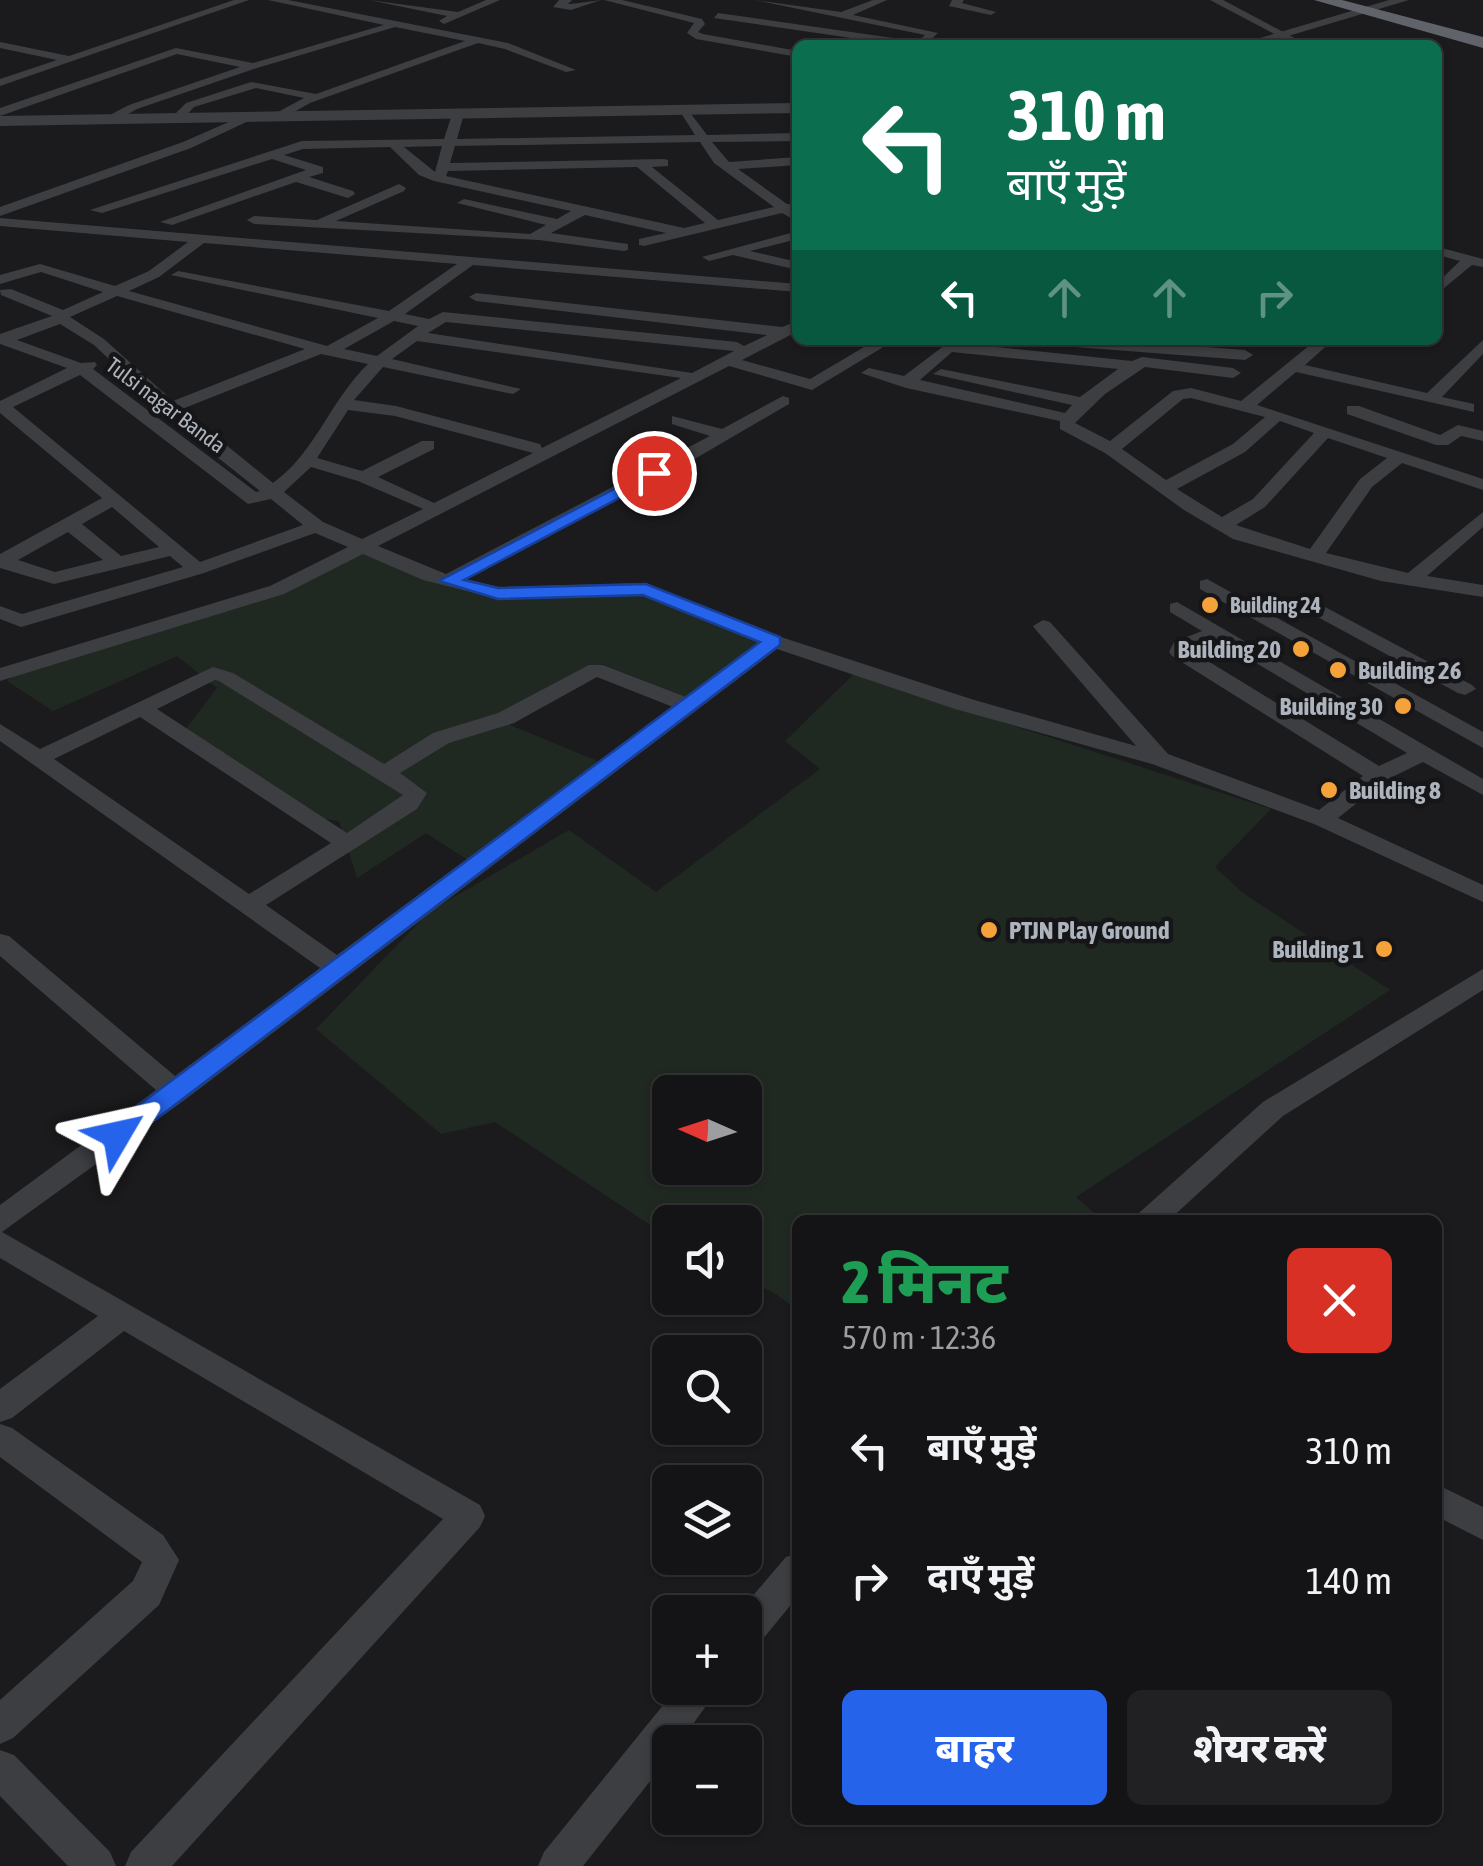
<!DOCTYPE html>
<html lang="hi">
<meta charset="utf-8">
<style>
body{margin:0;font-family:"Asap Condensed","Noto Sans Devanagari",sans-serif;background:#212123;color:#f1f3f6;height:100vh;display:flex;flex-direction:column;font-size:38px;white-space:nowrap}
*{box-sizing:border-box;margin:0}
p{font-size:32px;color:#9d9ea1}
.icon{flex:none;width:55px;height:55px;fill:none;stroke:currentColor;stroke-width:2;stroke-linecap:round;stroke-linejoin:round}
.map{position:relative;flex:1;overflow:hidden}
.drawer{position:absolute;left:792px;top:1215px;width:650px;height:610px;display:flex;flex-direction:column;background:#141416;border-radius:15px;box-shadow:0 2px 8px #0004,0 0 0 2px #333335}
.drawer>*{flex:none}
.top-card{position:absolute;left:792px;top:40px;width:650px;height:305px;border-radius:15px;box-shadow:0 2px 8px #0004,0 0 0 2px #333335;background:#0b6e4f;color:#fff;overflow:hidden}
.needle{width:65px;rotate:273deg}
.fabs{position:absolute;left:652px;top:1075px;display:grid;gap:20px}
.fabs a{display:grid;place-items:center;width:110px;height:110px;border-radius:15px;background:#141416;box-shadow:0 2px 8px #0004,0 0 0 2px #333335;font-size:50px}
.pin{position:absolute;display:grid;place-items:center;width:85px;height:85px;color:#fff;margin:-42px;border:5px solid #fff;border-radius:50%;box-shadow:0 2px 10px #0007}
.me{position:absolute;width:110px;margin:-55px;rotate:54deg;stroke-linejoin:round;filter:drop-shadow(0 0 8px #0008)}
.turn{display:flex;align-items:center;gap:35px;height:210px;padding:0 50px;font-size:45px}
.turn .icon{width:130px;height:130px;stroke-width:2.5}
.turn b{display:block;font-size:70px;line-height:85px}
.lanes{display:flex;align-items:center;height:95px;padding:0 50px;background:#0003;justify-content:center;gap:50px;direction:ltr}
.lanes .off{opacity:.35}
.round{display:grid;place-items:center;flex:none;width:105px;height:105px;border-radius:15px;background:#212123}
.overview{display:flex;align-items:center;justify-content:space-between;height:170px;padding:0 50px}
h1{font-size:60px;font-weight:800;line-height:75px;color:#1e9e55}
.button{display:flex;gap:20px;margin-top:auto;padding:20px 50px}
.button a{flex:1;height:115px;border-radius:15px;background:#2563eb;color:#fff;font-size:40px;font-weight:800;line-height:115px;text-align:center}
.button a+a{background:#212123;color:#f1f3f6}
ul{padding:0;list-style:none}
li{display:flex;align-items:center;gap:30px;height:130px;padding:0 50px}
li div{flex:1}
li b{display:block;font-size:38px}
li em{font-style:normal}
.map>svg:first-child{display:block}
</style>
<div class="map">
<svg width="1483" height="1866" viewBox="0 0 1483 1866">
<rect width="100%" height="100%" fill="#1b1b1d"/>
<g fill="#202921" fill-rule="evenodd">
<path d="M362 548 499 593 645 589 774 641 696 701 602 664 510 725 610 766 474 864 426 833 357 878 339 821 311 817 185 730 217 688 177 656 53 711 7 681 19 671 277 590Z"/>
<path d="M854 674 1271 809 1215 867 1243 893 1390 990 1076 1197 1102 1220H798L797 1310 776 1294 745 1278V1222H670V1238L495 1122 441 1134 316 1029 430 911 569 830 656 892 820 769 785 741ZM670 1092H745V1168H670Z"/>
</g>
<g fill="none" stroke-linecap="round" stroke-linejoin="round">
<g fill="#3c3e42" fill-rule="evenodd">
<path d="M234 0H249L0 86V79L57 60 0 48V42L69 56Z"/>
<path d="M268 0H288L508 43 576 70 566 72 505 49 478 43 310 103 280 120 276 113 304 98 256 88 194 107 181 121 171 118 186 103 251 82 316 94 465 41 395 27 257 68 137 109 112 123 108 116 129 105 240 67 177 54 0 116V108L176 48 253 63 384 25Z"/>
<path d="M369 0 458 12 486 0H500L444 24 439 21 447 16Z"/>
<path d="M559 0H572L568 4H571L601 0 571 10 553 7Z"/>
<path d="M604 0H622L702 19 705 24 698 32 703 34 798 51V57L696 39 687 33 694 23Z"/>
<path d="M755 0 841 12 873 0H887L853 15 938 33 925 45H913L925 35Z"/>
<path d="M952 0H964L962 3 996 12 991 15 949 6Z"/>
<path d="M1210 0H1223L1308 45H1295Z"/>
<path d="M718 13 900 39 905 42 899 45 714 18Z"/>
<path d="M685 106 707 135 798 133V141L712 142 729 162 798 157V165L738 169 787 204H795L798 222 782 213 644 246 639 245V239L666 233 585 215 551 233 628 244V250L623 251 539 240 254 224 247 220 254 216 317 220 399 184 406 188 404 191 336 221 530 234 546 225 457 203 464 199 557 219 571 211 434 181 419 175 390 147 303 149 284 155 323 167V173L309 177 353 191 355 194 348 198 296 182 172 225 160 222 306 170 272 159 102 213 90 210 302 141 444 139 452 114 458 110 464 114 457 139 695 135 679 110ZM700 142 714 163 774 207 718 220 652 167 668 166V160L664 159 450 163 455 146ZM442 146 435 172 404 147ZM637 167 705 223 684 228 446 176 448 171Z"/>
<path d="M247 114 257 117 191 148 0 216V207L183 142Z"/>
<path d="M0 218 798 284V292L473 265 405 314 429 319 443 312 737 342 744 346 767 335 476 301 469 297 476 293 782 327 798 321V331L742 360 810 379 876 340H895L812 390 729 366 378 546 446 574 710 436 672 424V416L722 429 783 396 789 398V404L686 464 466 579 499 587 645 583 781 637 971 699 1136 746 1036 630 1033 626 1043 620 1050 622 1168 754 1319 810 1363 776 1172 656 1169 652 1174 642 1202 631 1170 612V604L1177 602 1483 779V795L1423 762 1386 780 1338 818 1483 885V902L1314 824 1152 764 955 709 777 649 186 1099 2 1232 480 1505 485 1516 480 1527 172 1866H125L131 1852 443 1519 124 1331 12 1418 0 1422V1389L98 1316 0 1258V1205L156 1090 0 956V934L9 936 175 1076 320 968 0 741V724L40 749 213 667 233 673 384 764 433 733 498 713 589 665H603L686 697 759 642 643 595 499 599 423 580 363 554 284 594 0 681V668L270 586 348 547 315 533 204 573 28 625 21 627 0 619V606L22 614 183 567 170 556 54 584 0 568V554L102 498 0 413V401L67 368 0 344V334L52 316 1 295 0 290 11 289 63 310 103 292 41 272 0 284V275L40 264 115 286 149 271 188 242 0 226ZM204 243 457 264 389 311 178 271 171 275 378 318 327 346 129 291 159 277ZM117 296 305 349 173 401 104 339 70 317ZM394 321 418 326 377 356 344 349ZM446 322 734 351 692 373 428 333ZM60 324 94 345 193 438 260 491 256 492 93 369 97 365 95 362 81 363 17 340ZM417 341 681 378 542 448 540 444 396 406 354 400 383 367 513 394 521 389 392 359ZM321 354 368 364C331 399 315 453 273 483L182 409ZM80 375 248 504 271 499 303 525 200 562 13 407ZM348 410 395 416 533 453 434 503 378 477 434 449V441H422L362 471 317 458ZM311 467 358 481 423 509 362 539 323 522 284 492ZM112 507 159 547 121 556 82 524ZM68 532 103 560 55 572 18 560ZM1216 639 1407 753 1379 766 1190 650ZM597 677 673 707 337 955 266 905 417 809 427 793 400 773 449 743 514 723ZM215 680 219 681 403 795 347 833 157 709ZM140 717 331 843 249 894 54 759Z"/>
<path d="M798 231V239L750 251 798 262V270L733 255 709 261 702 257Z"/>
<path d="M1438 247 1483 259V267L1472 265 1438 293V282L1460 261 1438 255Z"/>
<path d="M1041 340H1110L1245 350 1253 355 1245 360 1049 345Z"/>
<path d="M1316 340H1333L1305 365 1427 393 1483 340V354L1442 397 1474 404V412L1296 372 1257 405 1483 479V490L1402 463 1372 487 1326 553 1408 573 1483 512V527L1427 576 1483 585V597L1381 581 1233 539 1184 510 1105 453 1060 429V421L906 388 861 373 869 368 904 376 949 342 1132 361 1142 357 1233 368 1241 373 1233 378 1145 367 1105 394 1075 423 1110 441 1173 391 1191 388 1241 401ZM952 352 1118 369 1080 397 941 369 933 374 1072 405 1065 413 920 380ZM1191 398 1265 417 1233 444 1166 480 1122 449 1183 399ZM1280 421 1314 433 1253 499 1222 517 1177 489 1245 452ZM1328 438 1387 458 1360 479 1310 549 1236 525 1265 507Z"/>
<path d="M1347 406H1359L1440 435 1458 425 1483 431V441L1461 436 1448 445H1436L1347 414Z"/>
<path d="M1207 579 1483 732V748L1200 589V581Z"/>
<path d="M1308 598 1472 685 1476 689 1465 695 1458 693 1301 608 1298 604Z"/>
<path d="M1483 969V990L1283 1116 1169 1220H1135L1140 1212 1263 1102Z"/>
<path d="M0 1424 12 1428 163 1535 179 1560 159 1605 13 1738 0 1744V1700L133 1581 142 1562 0 1457Z"/>
<path d="M1438 1485 1483 1507V1540L1438 1517Z"/>
<path d="M798 1553V1596L758 1645 745 1650V1612H739L786 1557Z"/>
<path d="M677 1688H719L680 1742H670V1756L583 1866H538L544 1852Z"/>
<path d="M0 1750 14 1755 110 1852 116 1866H68L0 1796Z"/>
</g>
<g fill="#3c3e42" fill-rule="evenodd">
<path d="M1389 0H1409L1258 45H1236Z"/>
<path d="M798 103V113L0 126V116Z"/>
</g>
<path fill="#60646a" fill-rule="evenodd" d="M1314 0H1342L1483 37V48Z"/>
</g>
<path fill="#2563eb" stroke="#184099" stroke-width="2.5" d="M654 468 662 473 659 477 464 580 498 588 646 584 780 637V645L126 1142H108L104 1135 108 1128 760 642 643 595 498 599 439 581Z"/>
<g fill="#f6a23a" stroke="#161618" stroke-width="4">
<circle cx="1210" cy="605" r="10"/>
<circle cx="1301" cy="649" r="10"/>
<circle cx="1338" cy="670" r="10"/>
<circle cx="1403" cy="706" r="10"/>
<circle cx="1329" cy="790" r="10"/>
<circle cx="989" cy="930" r="10"/>
<circle cx="1384" cy="949" r="10"/>
</g>
<g text-anchor="middle" stroke-width="9" stroke-linejoin="round" paint-order="stroke">
<g font-size="22" fill="#adb4bd" stroke="#161618">
<text transform="translate(166 405) rotate(37)" y="8">Tulsi nagar Banda</text>
</g>
<g font-size="22" font-weight="bold" fill="#adb4bd" stroke="#161618" text-anchor="start">
<text x="1230" y="613">Building 24</text>
</g>
<g font-size="25" font-weight="bold" fill="#adb4bd" stroke="#161618" text-anchor="end">
<text x="1281" y="658">Building 20</text>
<text x="1358" y="679" text-anchor="start">Building 26</text>
<text x="1383" y="715">Building 30</text>
<text x="1349" y="799" text-anchor="start">Building 8</text>
<text x="1009" y="939" text-anchor="start">PTJN Play Ground</text>
<text x="1364" y="958">Building 1</text>
</g>
</g>
</svg>
<div class="fabs">
<a><svg class="needle" viewBox="-14 -14 28 28"><path d="M0-13l5 13h-10z" fill="#e53935"/><path d="M0 13l5-13h-10z" fill="#9d9ea1"/></svg></a>
<a><svg class="icon" aria-label="sound" viewBox="0 0 24 24"><path d="M4 9h4l5-4v14l-5-4H4zM17 9q2 3 0 6"/></svg></a>
<a><svg class="icon" aria-label="search" viewBox="0 0 24 24"><circle cx="10" cy="10" r="6"/><path d="M15 15l6 6"/></svg></a>
<a><svg class="icon" aria-label="layers" viewBox="0 0 24 24"><path d="M12 4l9 5-9 5-9-5zM3 14l9 5 9-5"/></svg></a>
<a>+</a>
<a>−</a>
</div>
<div class="pin" style="left:654px;top:473px;background:#d93025"><svg class="icon" aria-label="arrive" viewBox="0 0 24 24"><path d="M6 21V4h12l-3 4 3 4H6"/></svg></div>
<svg class="me" style="left:117px;top:1135px" viewBox="-20 -20 40 40"><path d="M0-17L14 15 0 8-14 15z" fill="#2563eb" stroke="#fff" stroke-width="4"/></svg>
<div class="top-card">
<div class="turn"><svg class="icon" aria-label="left" viewBox="0 0 24 24"><path d="M17 20v-9H6M10 6l-5 5 5 5"/></svg><div><b>310 m</b>बाएँ मुड़ें</div></div>
<div class="lanes"><svg class="icon" aria-label="left" viewBox="0 0 24 24"><path d="M17 20v-9H6M10 6l-5 5 5 5"/></svg><svg class="icon off" aria-label="ahead" viewBox="0 0 24 24"><path d="M12 20V5M6 11l6-6 6 6"/></svg><svg class="icon off" aria-label="ahead" viewBox="0 0 24 24"><path d="M12 20V5M6 11l6-6 6 6"/></svg><svg class="icon off" aria-label="right" viewBox="0 0 24 24"><path d="M7 20v-9h11M14 6l5 5-5 5"/></svg></div>
</div>
<section class="drawer">
<div class="overview"><div><h1>2 मिनट</h1><p>570 m · 12:36</p></div><a class="round" style="background:#d93025;color:#fff"><svg class="icon" aria-label="close" viewBox="0 0 24 24"><path d="M6 6l12 12M18 6L6 18"/></svg></a></div>
<ul>
<li><svg class="icon" aria-label="left" viewBox="0 0 24 24"><path d="M17 20v-9H6M10 6l-5 5 5 5"/></svg><div><b>बाएँ मुड़ें</b></div><em>310 m</em></li>
<li><svg class="icon" aria-label="right" viewBox="0 0 24 24"><path d="M7 20v-9h11M14 6l5 5-5 5"/></svg><div><b>दाएँ मुड़ें</b></div><em>140 m</em></li>
</ul>
<div class="button"><a>बाहर</a><a>शेयर करें</a></div>
</section>
</div>
